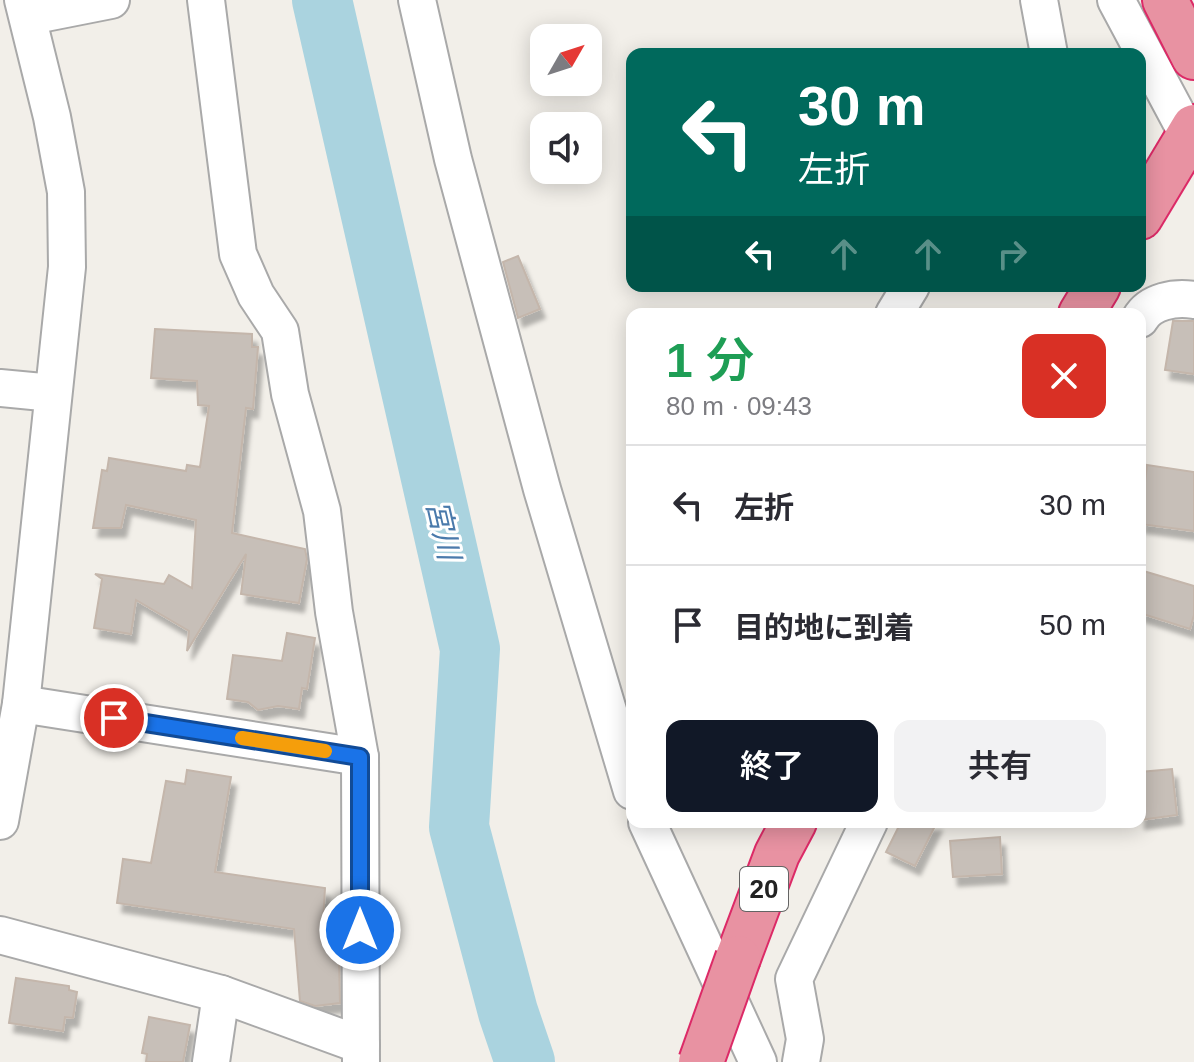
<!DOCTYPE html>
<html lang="ja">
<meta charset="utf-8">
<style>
body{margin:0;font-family:Arial,"Noto Sans JP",sans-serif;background:#f2f2f3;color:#2b2b33;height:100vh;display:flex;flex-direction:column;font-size:30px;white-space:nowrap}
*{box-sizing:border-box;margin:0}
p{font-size:26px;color:#7c7c81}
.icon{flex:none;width:44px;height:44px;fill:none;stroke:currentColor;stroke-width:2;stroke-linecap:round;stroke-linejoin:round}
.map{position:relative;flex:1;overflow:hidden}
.details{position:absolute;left:626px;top:308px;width:520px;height:520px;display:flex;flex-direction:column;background:#fff;border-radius:16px;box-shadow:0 4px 20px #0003}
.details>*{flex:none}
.hud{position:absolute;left:626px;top:48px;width:520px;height:244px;border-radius:16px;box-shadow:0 4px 20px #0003;background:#00695c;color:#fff;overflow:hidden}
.needle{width:52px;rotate:51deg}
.controls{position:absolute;left:530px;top:24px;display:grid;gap:16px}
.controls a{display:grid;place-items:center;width:72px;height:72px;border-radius:16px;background:#fff;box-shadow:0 4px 20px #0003;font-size:40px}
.pin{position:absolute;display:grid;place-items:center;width:68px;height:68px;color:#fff;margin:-34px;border:4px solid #fff;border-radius:50%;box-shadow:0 2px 8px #0007}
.me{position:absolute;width:88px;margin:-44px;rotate:0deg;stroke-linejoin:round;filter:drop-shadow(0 0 6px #0008)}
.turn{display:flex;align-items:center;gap:28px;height:168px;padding:0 40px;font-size:36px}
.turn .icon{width:104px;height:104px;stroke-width:2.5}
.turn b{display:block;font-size:56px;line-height:68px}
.lanes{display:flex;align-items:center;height:76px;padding:0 40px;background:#0003;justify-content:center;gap:40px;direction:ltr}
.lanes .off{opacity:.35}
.round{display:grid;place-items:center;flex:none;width:84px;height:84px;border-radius:16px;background:#f2f2f3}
.summary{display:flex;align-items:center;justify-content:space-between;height:136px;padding:0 40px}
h1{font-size:48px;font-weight:600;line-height:60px;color:#1e9e55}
.primary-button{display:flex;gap:16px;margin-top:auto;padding:16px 40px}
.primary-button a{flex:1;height:92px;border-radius:16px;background:#111827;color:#fff;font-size:32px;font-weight:600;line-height:92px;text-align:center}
.primary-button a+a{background:#f2f2f3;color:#2b2b33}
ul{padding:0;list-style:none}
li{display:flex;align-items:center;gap:24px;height:120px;padding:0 40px;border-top:2px solid #e1e1e2}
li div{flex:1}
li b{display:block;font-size:30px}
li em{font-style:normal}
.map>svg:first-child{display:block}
</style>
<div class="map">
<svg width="1194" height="1062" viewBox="0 0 1194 1062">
<defs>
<filter id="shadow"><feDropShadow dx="5" dy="9" stdDeviation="2" flood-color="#0004"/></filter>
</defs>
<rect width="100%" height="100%" fill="#f2efe9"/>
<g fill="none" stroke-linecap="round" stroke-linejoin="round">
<path stroke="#aad3df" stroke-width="60" d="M322 0 470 649 459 827 508 1012 525 1062"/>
</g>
<g fill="#c7bfb8" stroke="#c4b6ab" stroke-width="2" filter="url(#shadow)">
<path d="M518 256 540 309 518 318 503 262Z"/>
<path d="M1173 321H1194V374L1165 370Z"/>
<path d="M155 329 252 334V347H258L253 409 246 408 232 533 305 549 307 559 299 603 241 594 246 554 187 651 189 631 136 600 131 634 94 628 102 579 95 574 164 584 169 575 192 588 196 520 126 505 121 528H93L102 470 107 471 109 458 186 471 187 465 200 467 209 406 198 405 197 381 151 378Z"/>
<path d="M1147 465 1194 472V531L1140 524Z"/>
<path d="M1140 570 1194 586V615L1190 629 1140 613Z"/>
<path d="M287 633 315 638 307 689 302 688 299 709 278 706 258 710 248 702 227 699 233 655 282 661Z"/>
<path d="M1172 769 1177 815 1140 820V772Z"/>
<path d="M187 770 231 777 215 872 325 888 323 921 338 920 340 1003 315 1006 300 1001 294 929 117 903 123 859 151 863 166 781 185 784Z"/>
<path d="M901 822H937L915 866 886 852Z"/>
<path d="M1000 837 1002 874 953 877 950 841Z"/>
<path d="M16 978 69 986V990L77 992 73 1018 65 1017 63 1031 9 1023Z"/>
<path d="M149 1017 190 1025 183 1062H146L147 1054 142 1053Z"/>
</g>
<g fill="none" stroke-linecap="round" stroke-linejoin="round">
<defs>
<g id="minor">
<path d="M206 0 238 254 256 295 280 331 290 394 322 511 334 612 360 757 361 1062"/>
<path d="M417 0 453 159 542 489 632 791"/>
<path d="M1039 0 1049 54"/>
<path d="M1116 0 1194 146"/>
<path d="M30 16 111 0"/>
<path d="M894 314 911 286"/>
<path d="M1140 319C1150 301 1175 297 1194 300"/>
<path d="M0 388 53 393"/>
<path d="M21 704 360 757"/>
<path d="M0 821 21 704 67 267 66 192 52 117 23 0"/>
<path d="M647 822 758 1062"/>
<path d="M0 935 221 994 361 1045"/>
<path d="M211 1062 221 994"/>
<path d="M801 1062 805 1039 794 979 869 822"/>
</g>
<g id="highway">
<path d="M1165 0 1194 57"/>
<path d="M1140 217 1194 127"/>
<path d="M1081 314 1098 286"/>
<path d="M738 958 777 854 794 822"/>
</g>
</defs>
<use href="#minor" stroke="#a9a9a9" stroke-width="40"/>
<use href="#highway" stroke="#dc2a67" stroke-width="48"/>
<use href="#minor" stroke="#fff" stroke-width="36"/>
<use href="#highway" stroke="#e892a2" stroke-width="44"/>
<defs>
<path id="highway-bridge" d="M701 1062 738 958"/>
</defs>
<use href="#highway-bridge" stroke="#dc2a67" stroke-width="48" stroke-linecap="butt"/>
<use href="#highway-bridge" stroke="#e892a2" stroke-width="44"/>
</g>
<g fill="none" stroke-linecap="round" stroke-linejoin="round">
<defs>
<path id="route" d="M114 718 360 757V930"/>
</defs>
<use href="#route" stroke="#114b97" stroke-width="20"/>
<use href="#route" stroke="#1a73e8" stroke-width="14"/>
<path stroke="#f59e0b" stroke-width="14" d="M242 738 325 751"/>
</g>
<g text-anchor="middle" stroke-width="6" stroke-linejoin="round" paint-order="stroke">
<rect fill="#fff" stroke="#646464" stroke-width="2" x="740" y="867" width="48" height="44" rx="6"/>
<g font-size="26" font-weight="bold" fill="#222">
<text x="764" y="898">20</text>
</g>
<g font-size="30" font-style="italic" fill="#4a7aab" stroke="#fff">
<text transform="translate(443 530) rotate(77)" y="10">宮川</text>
</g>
</g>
</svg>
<div class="controls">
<a><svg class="needle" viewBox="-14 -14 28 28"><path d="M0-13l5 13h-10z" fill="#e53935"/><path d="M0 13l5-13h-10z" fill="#7c7c81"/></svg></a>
<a><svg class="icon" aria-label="sound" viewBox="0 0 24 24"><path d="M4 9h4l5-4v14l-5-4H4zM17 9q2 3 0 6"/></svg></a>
</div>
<div class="pin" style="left:114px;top:718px;background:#d93025"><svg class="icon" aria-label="arrive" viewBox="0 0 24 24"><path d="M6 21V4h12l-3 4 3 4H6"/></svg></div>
<svg class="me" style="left:360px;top:930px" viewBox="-20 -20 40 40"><circle r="17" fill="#1a73e8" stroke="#fff" stroke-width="3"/><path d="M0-11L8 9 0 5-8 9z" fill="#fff"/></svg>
<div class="hud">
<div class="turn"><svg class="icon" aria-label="left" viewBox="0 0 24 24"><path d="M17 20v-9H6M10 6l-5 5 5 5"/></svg><div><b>30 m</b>左折</div></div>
<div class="lanes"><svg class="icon" aria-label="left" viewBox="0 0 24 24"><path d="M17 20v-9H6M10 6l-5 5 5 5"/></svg><svg class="icon off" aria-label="ahead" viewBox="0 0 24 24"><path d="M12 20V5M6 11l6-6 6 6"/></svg><svg class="icon off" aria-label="ahead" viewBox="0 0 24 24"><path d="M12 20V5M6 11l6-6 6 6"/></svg><svg class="icon off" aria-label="right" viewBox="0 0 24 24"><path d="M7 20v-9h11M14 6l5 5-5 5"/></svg></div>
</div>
<section class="details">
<div class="summary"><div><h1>1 分</h1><p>80 m · 09:43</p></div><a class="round" style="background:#d93025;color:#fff"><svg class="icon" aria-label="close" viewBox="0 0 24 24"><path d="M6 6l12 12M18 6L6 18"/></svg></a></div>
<ul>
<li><svg class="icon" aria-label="left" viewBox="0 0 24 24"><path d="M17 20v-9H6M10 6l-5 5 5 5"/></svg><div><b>左折</b></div><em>30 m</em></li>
<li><svg class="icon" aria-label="arrive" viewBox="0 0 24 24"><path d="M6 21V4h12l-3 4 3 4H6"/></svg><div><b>目的地に到着</b></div><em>50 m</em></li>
</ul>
<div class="primary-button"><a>終了</a><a>共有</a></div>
</section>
</div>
